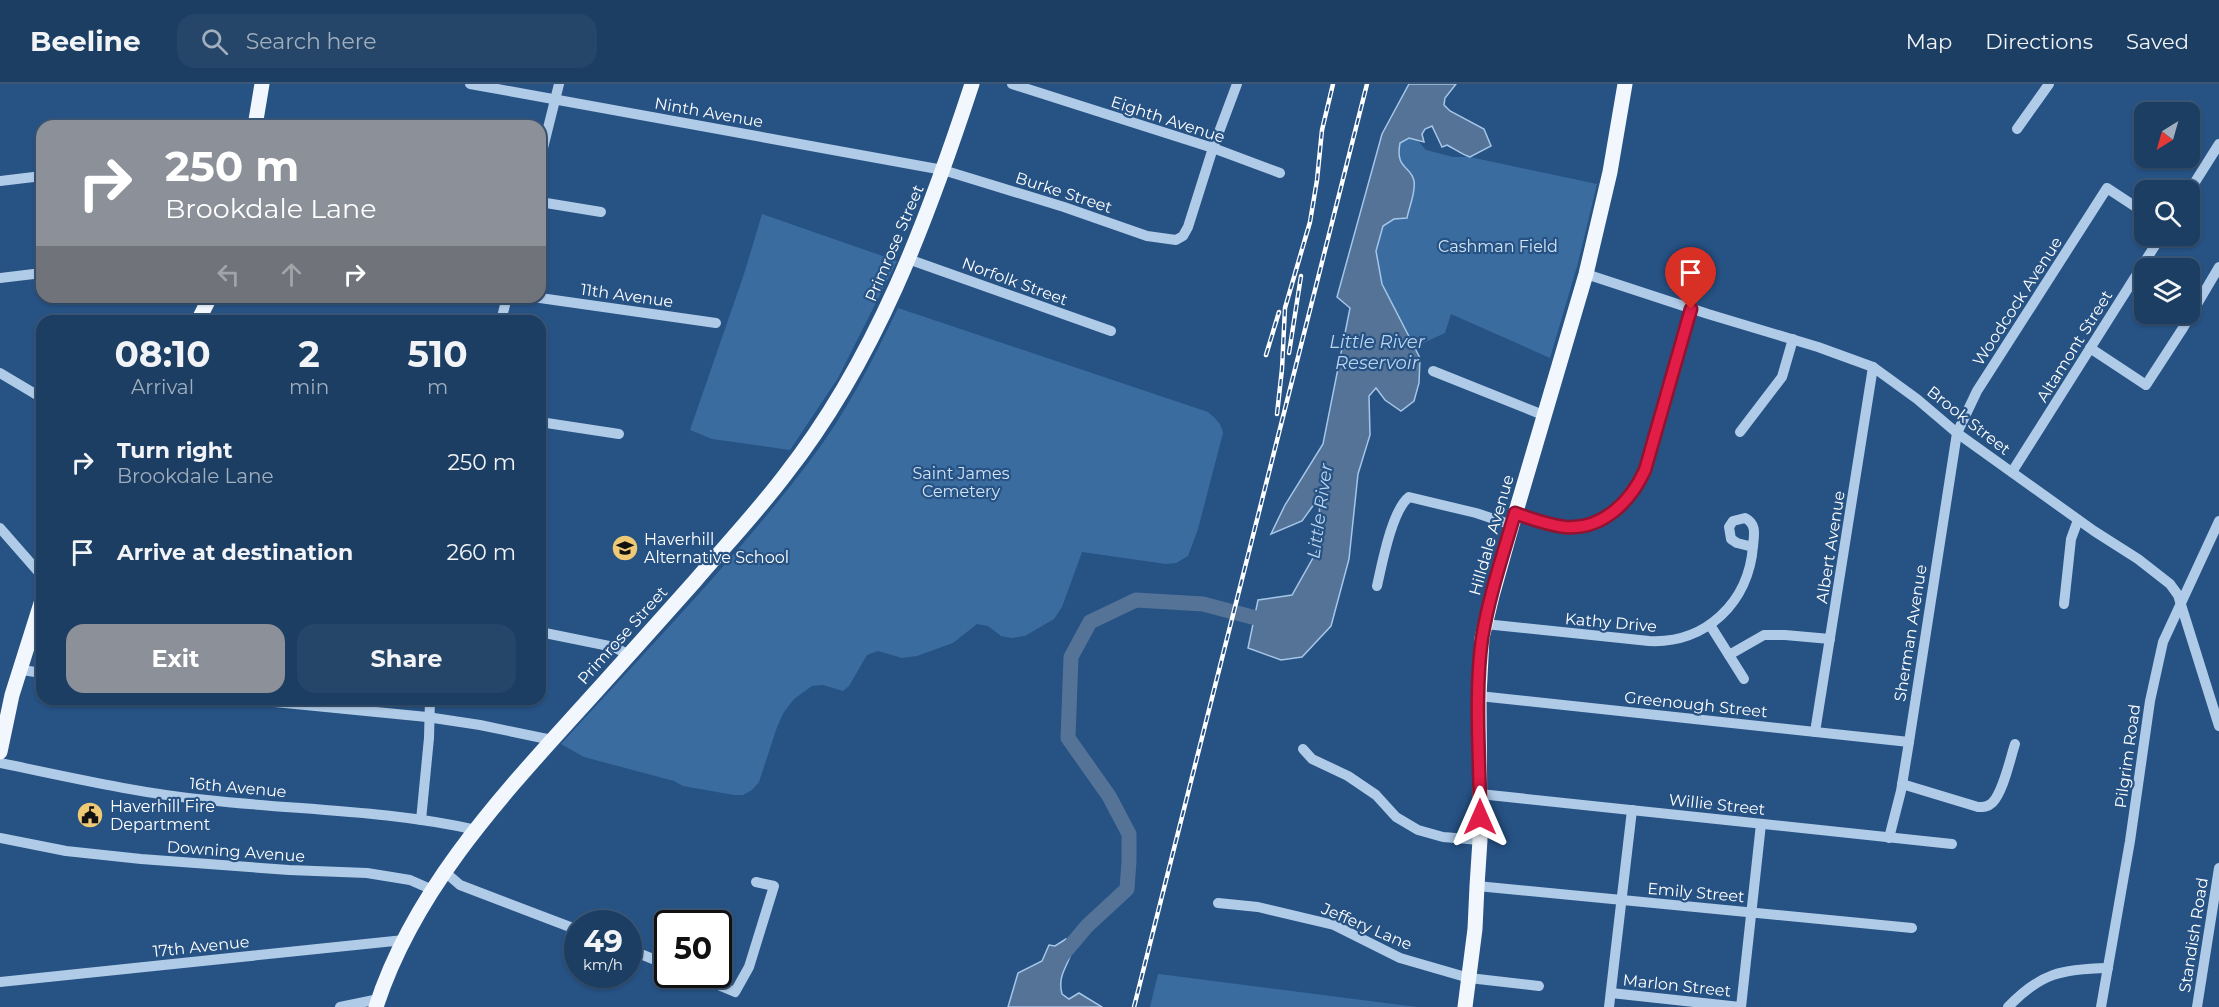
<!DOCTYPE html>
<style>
body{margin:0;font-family:Montserrat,sans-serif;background:#254569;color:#f1f3f6;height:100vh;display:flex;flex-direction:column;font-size:22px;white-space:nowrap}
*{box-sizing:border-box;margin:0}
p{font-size:20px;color:#a0aebe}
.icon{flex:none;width:33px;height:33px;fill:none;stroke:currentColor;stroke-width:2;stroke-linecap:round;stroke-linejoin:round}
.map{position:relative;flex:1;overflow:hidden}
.side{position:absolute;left:36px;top:231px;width:510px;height:390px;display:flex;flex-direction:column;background:#1c3e63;border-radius:18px;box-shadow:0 2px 4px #0004,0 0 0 2px #3a5778}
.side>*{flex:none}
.banner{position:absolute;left:36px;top:36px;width:510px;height:183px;border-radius:18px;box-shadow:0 2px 4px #0004,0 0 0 2px #3a5778;background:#8c9099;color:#fff;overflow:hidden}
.needle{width:39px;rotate:217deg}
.tools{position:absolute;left:2134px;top:18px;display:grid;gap:12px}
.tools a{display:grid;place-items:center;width:66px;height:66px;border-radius:12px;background:#1c3e63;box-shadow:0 2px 4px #0004,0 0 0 2px #3a5778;font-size:30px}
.speed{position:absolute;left:564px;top:826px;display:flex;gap:12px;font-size:30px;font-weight:700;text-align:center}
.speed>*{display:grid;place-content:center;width:78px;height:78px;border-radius:50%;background:#1c3e63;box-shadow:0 2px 4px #0004,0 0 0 2px #3a5778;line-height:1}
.speed small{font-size:15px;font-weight:400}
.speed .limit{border:3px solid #111;border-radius:9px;background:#fff;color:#111}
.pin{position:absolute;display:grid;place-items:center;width:51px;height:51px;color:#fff;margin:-62px -26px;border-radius:50% 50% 50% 0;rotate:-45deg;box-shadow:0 0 6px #0007}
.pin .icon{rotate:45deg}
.me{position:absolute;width:66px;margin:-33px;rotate:0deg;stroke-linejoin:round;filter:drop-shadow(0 0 4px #0008)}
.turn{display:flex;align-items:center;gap:21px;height:126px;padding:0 30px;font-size:27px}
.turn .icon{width:78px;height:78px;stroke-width:2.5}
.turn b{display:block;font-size:42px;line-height:51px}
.lanes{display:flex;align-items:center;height:57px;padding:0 30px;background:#0003;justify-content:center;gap:30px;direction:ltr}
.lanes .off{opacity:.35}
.eta{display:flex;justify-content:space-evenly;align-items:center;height:102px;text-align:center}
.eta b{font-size:36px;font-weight:700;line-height:42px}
.primary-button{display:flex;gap:12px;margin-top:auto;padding:12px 30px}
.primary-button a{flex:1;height:69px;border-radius:18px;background:#8c9099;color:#fff;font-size:24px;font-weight:700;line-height:69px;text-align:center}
.primary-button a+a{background:#254569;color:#f1f3f6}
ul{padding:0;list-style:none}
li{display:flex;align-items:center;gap:18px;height:90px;padding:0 30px}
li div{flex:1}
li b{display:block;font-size:22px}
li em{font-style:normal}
header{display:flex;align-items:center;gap:36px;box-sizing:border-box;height:84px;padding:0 30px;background:#1c3e63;border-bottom:2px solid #3a5778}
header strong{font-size:28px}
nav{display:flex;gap:33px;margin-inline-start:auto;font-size:21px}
.search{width:420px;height:54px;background:#254569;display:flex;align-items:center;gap:15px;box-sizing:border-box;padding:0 21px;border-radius:18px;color:#a0aebe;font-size:22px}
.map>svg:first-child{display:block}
</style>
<header>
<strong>Beeline</strong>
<div class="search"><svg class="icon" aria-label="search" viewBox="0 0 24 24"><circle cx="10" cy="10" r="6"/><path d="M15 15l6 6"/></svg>Search here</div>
<nav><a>Map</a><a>Directions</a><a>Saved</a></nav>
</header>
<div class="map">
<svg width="2219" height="923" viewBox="0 0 2219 923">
<rect width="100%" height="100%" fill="#265284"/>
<g fill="#3b6ca0">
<path d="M1410 48 1426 66 1453 73H1470L1597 100 1578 179 1550 274 1451 230 1445 249 1410 265 1392 240 1373 171 1392 74 1400 53Z"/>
<path d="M762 130 897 177 838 294 790 366 712 355 690 346 744 190Z"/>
<path d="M898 224 1208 328C1216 335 1221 339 1223 349L1198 445 1188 472 1176 479 1166 480 1082 468 1062 523 1054 535 1025 552 1011 554 1001 552 988 542 977 540 953 559 917 572 902 574 878 567 867 571 849 602 843 607 823 601 812 602 794 615 784 628 777 643 759 698 752 706 743 711H734L683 702 674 697 584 673 561 660C645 568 733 478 809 378 845 331 872 278 898 224Z"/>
<path d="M1158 890H1159L1417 923H1150Z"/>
</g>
<g fill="#547396" stroke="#a4c6e8" stroke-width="1.5">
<path d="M1409 0H1456L1445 14 1444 21 1450 27 1484 45 1491 62 1470 73C1461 70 1455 65 1447 61L1442 63 1432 42 1425 45 1422 50 1424 58 1409 54 1400 59C1395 86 1411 81 1414 97 1416 108 1409 123 1407 134L1394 135 1383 142 1376 167 1382 200 1420 274 1419 299 1414 317 1401 327 1385 316 1376 304 1369 312 1370 351 1358 390 1349 475 1331 542 1302 573 1281 576 1248 564 1258 516 1292 511 1318 465 1320 412 1302 437 1271 450 1285 421 1323 360 1350 224 1337 213 1382 50Z"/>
<path d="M1066 855 1073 859C1073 878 1056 888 1062 910L1069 915 1079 909 1102 923H1008L1018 889 1042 877 1049 861 1055 862Z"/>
</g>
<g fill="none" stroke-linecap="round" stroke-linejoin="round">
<path stroke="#547396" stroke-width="15" d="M1060 874 1087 842 1127 805 1129 777V750L1109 712 1068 654 1071 573 1090 538 1136 516 1203 520 1275 539"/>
<g stroke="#b0cbe7" stroke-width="10">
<path d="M470 0 943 86 1064 123 1147 152 1176 156 1183 152 1188 143 1213 64 1237 0"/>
<path d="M1012 0 1213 64 1280 89"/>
<path d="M2017 45 2049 0"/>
<path d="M540 76 559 0"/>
<path d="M0 97 42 92"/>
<path d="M2190 106 2219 60"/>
<path d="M540 118 601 128"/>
<path d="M908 175 1111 247"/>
<path d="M1586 190 1708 230 1818 263 1873 283 1917 315 1957 349 2094 447 2138 475 2170 500 2178 511 2219 642"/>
<path d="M0 194 42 189"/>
<path d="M533 213 716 239"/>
<path d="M501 237 507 213"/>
<path d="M2090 264 2146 301 2183 244 2219 183"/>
<path d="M1433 287 1543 331"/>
<path d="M0 289 42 314"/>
<path d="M540 338 619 350"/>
<path d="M1740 348 1782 293 1793 255"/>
<path d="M2012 388 2161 152"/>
<path d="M1515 429C1531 435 1548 441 1565 443 1603 446 1631 417 1645 386L1691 225"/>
<path d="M0 444 42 492"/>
<path d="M1377 502C1382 480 1392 426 1409 413L1476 429 1512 441"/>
<path d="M2064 520 2071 455 2078 436"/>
<path d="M1485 540 1649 557C1706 560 1749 518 1753 462 1754 451 1757 440 1745 434L1733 437 1729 443 1731 455 1737 459 1753 463"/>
<path d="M1710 541 1744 595"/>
<path d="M540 548 614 563 629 571"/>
<path d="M1729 571 1764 551H1785L1830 555"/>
<path d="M22 586 42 589"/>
<path d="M1479 612 1909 658"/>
<path d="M244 615 427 633 480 641 552 656"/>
<path d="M1815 648 1873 283"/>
<path d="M1303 665 1312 675 1348 692 1376 711 1396 733 1418 746 1443 753 1480 756"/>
<path d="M0 679C69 693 137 709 207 716 296 726 388 726 476 746"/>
<path d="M1902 700 1978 723C1983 723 1988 723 1992 719 2003 709 2010 675 2015 660"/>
<path d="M1480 710 1952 760"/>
<path d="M421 736 429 654 430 615"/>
<path d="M0 754 66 767 141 775 289 786 367 789 410 796 433 806"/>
<path d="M1889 754 1901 707 1909 658 1957 349 1977 307 2107 104 2145 129"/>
<path d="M445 788 460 801 578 846"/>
<path d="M1477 802 1912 844"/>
<path d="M1218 819 1258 823 1334 841 1400 874 1469 894 1539 902"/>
<path d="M628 865 668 881"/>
<path d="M694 891 735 908 749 883 774 802 756 798"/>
<path d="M0 898 404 856"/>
<path d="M1611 909 1740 923"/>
<path d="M340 923 379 915"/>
<path d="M1609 923 1632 726"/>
<path d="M1741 923 1761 740"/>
<path d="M2008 923C2041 889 2061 885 2108 884"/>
<path d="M2101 923 2130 757 2150 617 2163 558 2219 437"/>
<path d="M2197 923 2219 784"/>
</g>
<g stroke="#f2f7fe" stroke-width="15">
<path d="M255 42 262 0"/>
<path d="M198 237 210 213"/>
<path d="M0 668 12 611 42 516"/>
<path d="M376 923C412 811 494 720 572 634 613 589 654 543 695 497 725 462 757 428 785 391 876 275 927 137 972 0"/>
<path d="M1465 923 1475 845 1477 802 1480 756 1479 612 1482 554 1492 512 1512 441 1586 190 1610 88 1625 0"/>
</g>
<defs>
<g id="rail">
<path d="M1289 269 1301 192"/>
<path d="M1266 271 1279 228"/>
<path d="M1277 330 1282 285 1285 224 1310 138 1317 96 1322 46 1333 0"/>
<path d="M1134 923 1367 0"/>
</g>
</defs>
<use href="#rail" stroke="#fff" stroke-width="4.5"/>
<use href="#rail" stroke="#265284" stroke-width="2" stroke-dasharray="7" stroke-linecap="butt"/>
</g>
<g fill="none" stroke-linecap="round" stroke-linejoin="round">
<defs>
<path id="route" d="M1480 733C1480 675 1474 611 1482 554 1489 512 1503 470 1515 429 1531 435 1548 441 1565 443 1603 446 1631 417 1645 386L1691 225"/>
</defs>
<use href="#route" stroke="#92132f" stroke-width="15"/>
<use href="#route" stroke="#e11d48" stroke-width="10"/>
</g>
<defs>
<symbol id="school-disc" viewBox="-11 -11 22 22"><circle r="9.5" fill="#f0c975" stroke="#265284"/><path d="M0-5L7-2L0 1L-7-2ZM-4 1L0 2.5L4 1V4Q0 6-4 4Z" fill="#111"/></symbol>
<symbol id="civic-disc" viewBox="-11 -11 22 22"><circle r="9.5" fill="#f0c975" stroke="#265284"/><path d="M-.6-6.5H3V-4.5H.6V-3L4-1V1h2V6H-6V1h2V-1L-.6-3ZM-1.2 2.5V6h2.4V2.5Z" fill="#111"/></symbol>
</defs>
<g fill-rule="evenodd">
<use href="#school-disc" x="610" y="449" width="30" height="30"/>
<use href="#civic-disc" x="75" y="716" width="30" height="30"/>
</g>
<g text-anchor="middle" stroke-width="4.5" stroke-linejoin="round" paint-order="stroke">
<g font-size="16" fill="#fff" stroke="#265284">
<text transform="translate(709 28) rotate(10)" y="6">Ninth Avenue</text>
<text transform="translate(1168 35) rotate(18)" y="6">Eighth Avenue</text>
<text transform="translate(1064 108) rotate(18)" y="6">Burke Street</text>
<text transform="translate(894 159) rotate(-67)" y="6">Primrose Street</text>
<text transform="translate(1015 197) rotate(20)" y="6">Norfolk Street</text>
<text transform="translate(627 211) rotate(8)" y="6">11th Avenue</text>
<text transform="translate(2017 217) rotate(-57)" y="6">Woodcock Avenue</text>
<text transform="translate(2074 262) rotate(-58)" y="6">Altamont Street</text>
<text transform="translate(1969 336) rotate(38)" y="6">Brook Street</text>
<text transform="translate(1491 451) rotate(-74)" y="6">Hilldale Avenue</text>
<text transform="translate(1830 463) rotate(-81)" y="6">Albert Avenue</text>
<text transform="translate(1611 538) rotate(5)" y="6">Kathy Drive</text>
<text transform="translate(1910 549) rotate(-81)" y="6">Sherman Avenue</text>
<text transform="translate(622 551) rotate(-48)" y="6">Primrose Street</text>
<text transform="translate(1696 620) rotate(6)" y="6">Greenough Street</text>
<text transform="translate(2127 672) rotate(-82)" y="6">Pilgrim Road</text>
<text transform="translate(238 703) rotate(5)" y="6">16th Avenue</text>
<text transform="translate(1717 720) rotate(6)" y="6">Willie Street</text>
<text transform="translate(236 767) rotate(4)" y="6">Downing Avenue</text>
<text transform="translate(1696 808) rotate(5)" y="6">Emily Street</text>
<text transform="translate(1367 842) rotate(23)" y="6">Jeffery Lane</text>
<text transform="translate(2193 851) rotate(-81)" y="6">Standish Road</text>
<text transform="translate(201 862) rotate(-6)" y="6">17th Avenue</text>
<text transform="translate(1677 901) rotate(6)" y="6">Marlon Street</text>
</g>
<g font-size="16" fill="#d3e4f6" stroke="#265284">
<text x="1498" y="168">Cashman Field</text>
<text x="961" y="395">Saint James<tspan x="961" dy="18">Cemetery</tspan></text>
</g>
<g font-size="16" fill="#fff" stroke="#265284" text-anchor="start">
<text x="644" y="461">Haverhill<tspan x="644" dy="18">Alternative School</tspan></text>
<text x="110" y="728">Haverhill Fire<tspan x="110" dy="18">Department</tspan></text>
</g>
<g font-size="18" font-style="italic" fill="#bbd5ef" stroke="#265284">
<text x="1377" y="264">Little River<tspan x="1377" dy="21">Reservoir</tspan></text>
<text transform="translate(1320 427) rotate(-82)" y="6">Little River</text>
</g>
</g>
</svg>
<div class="tools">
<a><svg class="needle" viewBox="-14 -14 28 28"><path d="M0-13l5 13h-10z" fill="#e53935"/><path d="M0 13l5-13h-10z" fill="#a0aebe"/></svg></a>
<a><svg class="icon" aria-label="search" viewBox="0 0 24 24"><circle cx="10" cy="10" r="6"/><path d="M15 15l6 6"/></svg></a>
<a><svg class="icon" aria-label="layers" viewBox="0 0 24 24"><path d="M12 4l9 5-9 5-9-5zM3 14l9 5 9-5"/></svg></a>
</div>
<div class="speed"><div>49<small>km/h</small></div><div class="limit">50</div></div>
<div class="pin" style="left:1691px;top:225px;background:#d93025"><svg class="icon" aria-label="arrive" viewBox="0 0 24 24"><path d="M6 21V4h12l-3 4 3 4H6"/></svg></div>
<svg class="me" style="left:1480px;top:733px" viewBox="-20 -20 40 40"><path d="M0-17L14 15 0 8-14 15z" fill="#e11d48" stroke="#fff" stroke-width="4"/></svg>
<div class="banner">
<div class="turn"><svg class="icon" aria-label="right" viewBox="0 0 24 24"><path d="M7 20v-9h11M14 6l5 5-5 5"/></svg><div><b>250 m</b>Brookdale Lane</div></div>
<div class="lanes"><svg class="icon off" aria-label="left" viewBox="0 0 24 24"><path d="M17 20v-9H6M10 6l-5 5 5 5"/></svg><svg class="icon off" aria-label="ahead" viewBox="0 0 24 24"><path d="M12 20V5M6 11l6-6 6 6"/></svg><svg class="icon" aria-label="right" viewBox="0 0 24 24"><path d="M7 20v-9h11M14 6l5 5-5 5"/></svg></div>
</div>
<section class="side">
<div class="eta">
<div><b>08:10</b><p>Arrival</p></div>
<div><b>2</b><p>min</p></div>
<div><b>510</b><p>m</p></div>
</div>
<ul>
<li><svg class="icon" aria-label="right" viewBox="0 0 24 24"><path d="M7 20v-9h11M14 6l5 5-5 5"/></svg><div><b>Turn right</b><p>Brookdale Lane</p></div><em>250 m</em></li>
<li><svg class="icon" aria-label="arrive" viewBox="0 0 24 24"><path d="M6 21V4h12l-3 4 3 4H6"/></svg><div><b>Arrive at destination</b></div><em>260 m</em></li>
</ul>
<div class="primary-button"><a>Exit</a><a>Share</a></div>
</section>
</div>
